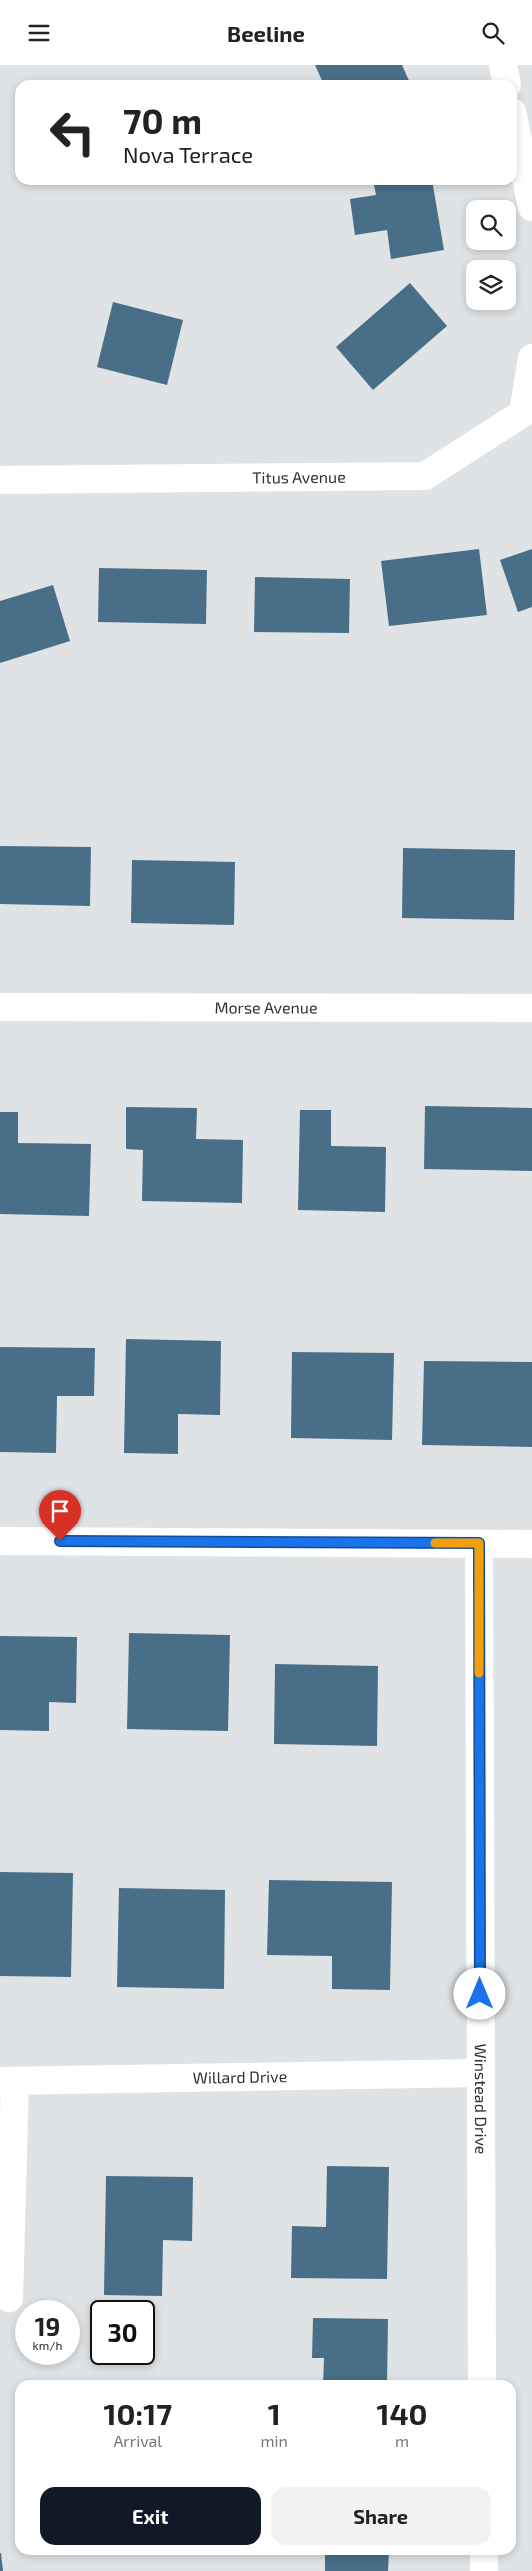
<!DOCTYPE html>
<style>
body{margin:0;font-family:"Exo 2",sans-serif;background:#f2f2f2;color:#222;height:100vh;display:flex;flex-direction:column;font-size:19px;white-space:nowrap}
*{box-sizing:border-box;margin:0}
p{font-size:16px;color:#767676}
.icon{flex:none;width:28px;height:28px;fill:none;stroke:currentColor;stroke-width:2;stroke-linecap:round;stroke-linejoin:round}
.map{position:relative;flex:1;overflow:hidden}
.details{position:absolute;left:15px;top:2315px;width:501px;height:175px;display:flex;flex-direction:column;background:#fff;border-radius:15px;box-shadow:0 2px 8px #0003}
.details>*{flex:none}
.hud{position:absolute;left:15px;top:15px;width:502px;height:105px;border-radius:15px;box-shadow:0 2px 8px #0003;background:#fff;color:#222;overflow:hidden}
.tools{position:absolute;left:466px;top:135px;display:grid;gap:10px}
.tools a{display:grid;place-items:center;width:50px;height:50px;border-radius:10px;background:#fff;box-shadow:0 2px 8px #0003;font-size:25px}
.speed{position:absolute;left:15px;top:2235px;display:flex;gap:10px;font-size:25px;font-weight:700;text-align:center}
.speed>*{display:grid;place-content:center;width:65px;height:65px;border-radius:50%;background:#fff;box-shadow:0 2px 8px #0003;line-height:1}
.speed small{font-size:12px;font-weight:400}
.speed .limit{border:2px solid #111;border-radius:8px;background:#fff;color:#111}
.pin{position:absolute;display:grid;place-items:center;width:42px;height:42px;color:#fff;margin:-51px -21px;border-radius:50% 50% 50% 0;rotate:-45deg;box-shadow:0 0 5px #0007}
.pin .icon{rotate:45deg}
.me{position:absolute;width:55px;margin:-28px;rotate:0deg;stroke-linejoin:round;filter:drop-shadow(0 0 4px #0008)}
.turn{display:flex;align-items:center;gap:18px;height:105px;padding:0 25px;font-size:22px}
.turn .icon{width:65px;height:65px;stroke-width:2.5}
.turn b{display:block;font-size:35px;line-height:42px}
.eta{display:flex;justify-content:space-evenly;align-items:center;height:85px;text-align:center}
.eta b{font-size:30px;font-weight:700;line-height:35px}
.primary-button{display:flex;gap:10px;margin-top:auto;padding:10px 25px}
.primary-button a{flex:1;height:58px;border-radius:15px;background:#111827;color:#fff;font-size:20px;font-weight:700;line-height:58px;text-align:center}
.primary-button a+a{background:#f2f2f2;color:#222}
header{display:flex;justify-content:space-between;align-items:center;height:65px;padding:0 25px;background:#fff;font-size:22px;font-weight:700}
.map>svg:first-child{display:block}
</style>
<header><svg class="icon" aria-label="menu" viewBox="0 0 24 24"><path d="M4 6h16M4 12h16M4 18h16"/></svg>Beeline<svg class="icon" aria-label="search" viewBox="0 0 24 24"><circle cx="10" cy="10" r="6"/><path d="M15 15l6 6"/></svg></header>
<div class="map">
<svg width="532" height="2506" viewBox="0 0 532 2506">
<rect width="100%" height="100%" fill="#e0e3e5"/>
<g fill="#486e88">
<path d="M315 0H402L410 18 324 20Z"/>
<path d="M373 115H432L444 185 391 194 387 165 355 170 350 134 376 130Z"/>
<path d="M410 218 447 261 373 325 336 282Z"/>
<path d="M113 237 183 255 167 320 97 302Z"/>
<path d="M479 484 487 550 389 561 381 496Z"/>
<path d="M532 484V542L518 547 500 495Z"/>
<path d="M99 503 207 505 206 559 98 557Z"/>
<path d="M255 512 350 514 349 568 254 567Z"/>
<path d="M53 520 70 576 0 598V536Z"/>
<path d="M0 781 91 782 90 841 0 839Z"/>
<path d="M403 783 515 785 514 855 402 853Z"/>
<path d="M132 795 235 797 234 860 131 858Z"/>
<path d="M425 1041 532 1043V1106L424 1104Z"/>
<path d="M126 1042 197 1043 196 1074 243 1075 242 1138 142 1136 143 1085 126 1084Z"/>
<path d="M300 1045H331V1081L386 1082 385 1147 298 1145Z"/>
<path d="M0 1047H18V1078L91 1079 89 1151 0 1149Z"/>
<path d="M126 1274 221 1276 220 1350 178 1349V1389L124 1388Z"/>
<path d="M0 1282 95 1283 94 1331H57L56 1388 0 1387Z"/>
<path d="M292 1287 394 1288 392 1375 291 1373Z"/>
<path d="M424 1296 532 1297V1382L422 1380Z"/>
<path d="M129 1568 230 1570 228 1666 127 1664Z"/>
<path d="M0 1571 77 1572 76 1638 49 1637V1666L0 1665Z"/>
<path d="M275 1599 378 1601 377 1681 274 1679Z"/>
<path d="M0 1807 73 1808 71 1912 0 1911Z"/>
<path d="M269 1815 392 1817 390 1925 332 1924V1891L267 1890Z"/>
<path d="M119 1823 225 1825 224 1924 117 1922Z"/>
<path d="M327 2101 389 2102 387 2214 291 2213 292 2161 326 2162Z"/>
<path d="M106 2111 193 2112 192 2176 163 2175 162 2231 104 2230Z"/>
<path d="M313 2253 388 2254 387 2320H323L324 2293H312Z"/>
<path d="M325 2485H389L388 2506H325Z"/>
<path d="M0 2488H1L3 2506H0Z"/>
</g>
<g fill="none" stroke-linecap="round" stroke-linejoin="round">
<g stroke="#fff" stroke-width="28">
<path d="M503 0 507 20"/>
<path d="M512 47 532 142"/>
<path id="s1" d="M0 415 425 411 523 348 532 293"/>
<path id="s2" d="M0 942 532 943"/>
<path d="M0 1476 532 1479"/>
<path id="s3" d="M479 1479 482 2320"/>
<path id="s4" d="M0 2016 480 2008"/>
<path d="M9 2233 15 2016"/>
<path d="M484 2485V2506"/>
</g>
</g>
<g fill="none" stroke-linecap="round" stroke-linejoin="round">
<defs>
<path id="route" d="M60 1476 479 1478 480 1929"/>
</defs>
<use href="#route" stroke="#114b97" stroke-width="12"/>
<use href="#route" stroke="#1a73e8" stroke-width="9"/>
<path stroke="#f59e0b" stroke-width="9" d="M435 1478H479V1608"/>
</g>
<g text-anchor="middle" stroke-width="5" stroke-linejoin="round" paint-order="stroke">
<g font-size="16" fill="#2f3031" stroke="#edf0f2">
<text dy="6" stroke="none"><textPath href="#s1" startOffset="299">Titus Avenue</textPath></text>
<text dy="6" stroke="none"><textPath href="#s2" startOffset="266">Morse Avenue</textPath></text>
<text dy="6" stroke="none"><textPath href="#s4" startOffset="240">Willard Drive</textPath></text>
<text dy="6" stroke="none"><textPath href="#s3" startOffset="555">Winstead Drive</textPath></text>
</g>
</g>
</svg>
<div class="tools">
<a><svg class="icon" aria-label="search" viewBox="0 0 24 24"><circle cx="10" cy="10" r="6"/><path d="M15 15l6 6"/></svg></a>
<a><svg class="icon" aria-label="layers" viewBox="0 0 24 24"><path d="M12 4l9 5-9 5-9-5zM3 14l9 5 9-5"/></svg></a>
</div>
<div class="speed"><div>19<small>km/h</small></div><div class="limit">30</div></div>
<div class="pin" style="left:60px;top:1476px;background:#d93025"><svg class="icon" aria-label="arrive" viewBox="0 0 24 24"><path d="M6 21V4h12l-3 4 3 4H6"/></svg></div>
<svg class="me" style="left:480px;top:1929px" viewBox="-20 -20 40 40"><circle r="19" fill="#fff"/><path d="M0-13L10 11 0 6-10 11z" fill="#1a73e8"/></svg>
<div class="hud">
<div class="turn"><svg class="icon" aria-label="left" viewBox="0 0 24 24"><path d="M17 20v-9H6M10 6l-5 5 5 5"/></svg><div><b>70 m</b>Nova Terrace</div></div>
</div>
<section class="details">
<div class="eta">
<div><b>10:17</b><p>Arrival</p></div>
<div><b>1</b><p>min</p></div>
<div><b>140</b><p>m</p></div>
</div>
<div class="primary-button"><a>Exit</a><a>Share</a></div>
</section>
</div>
